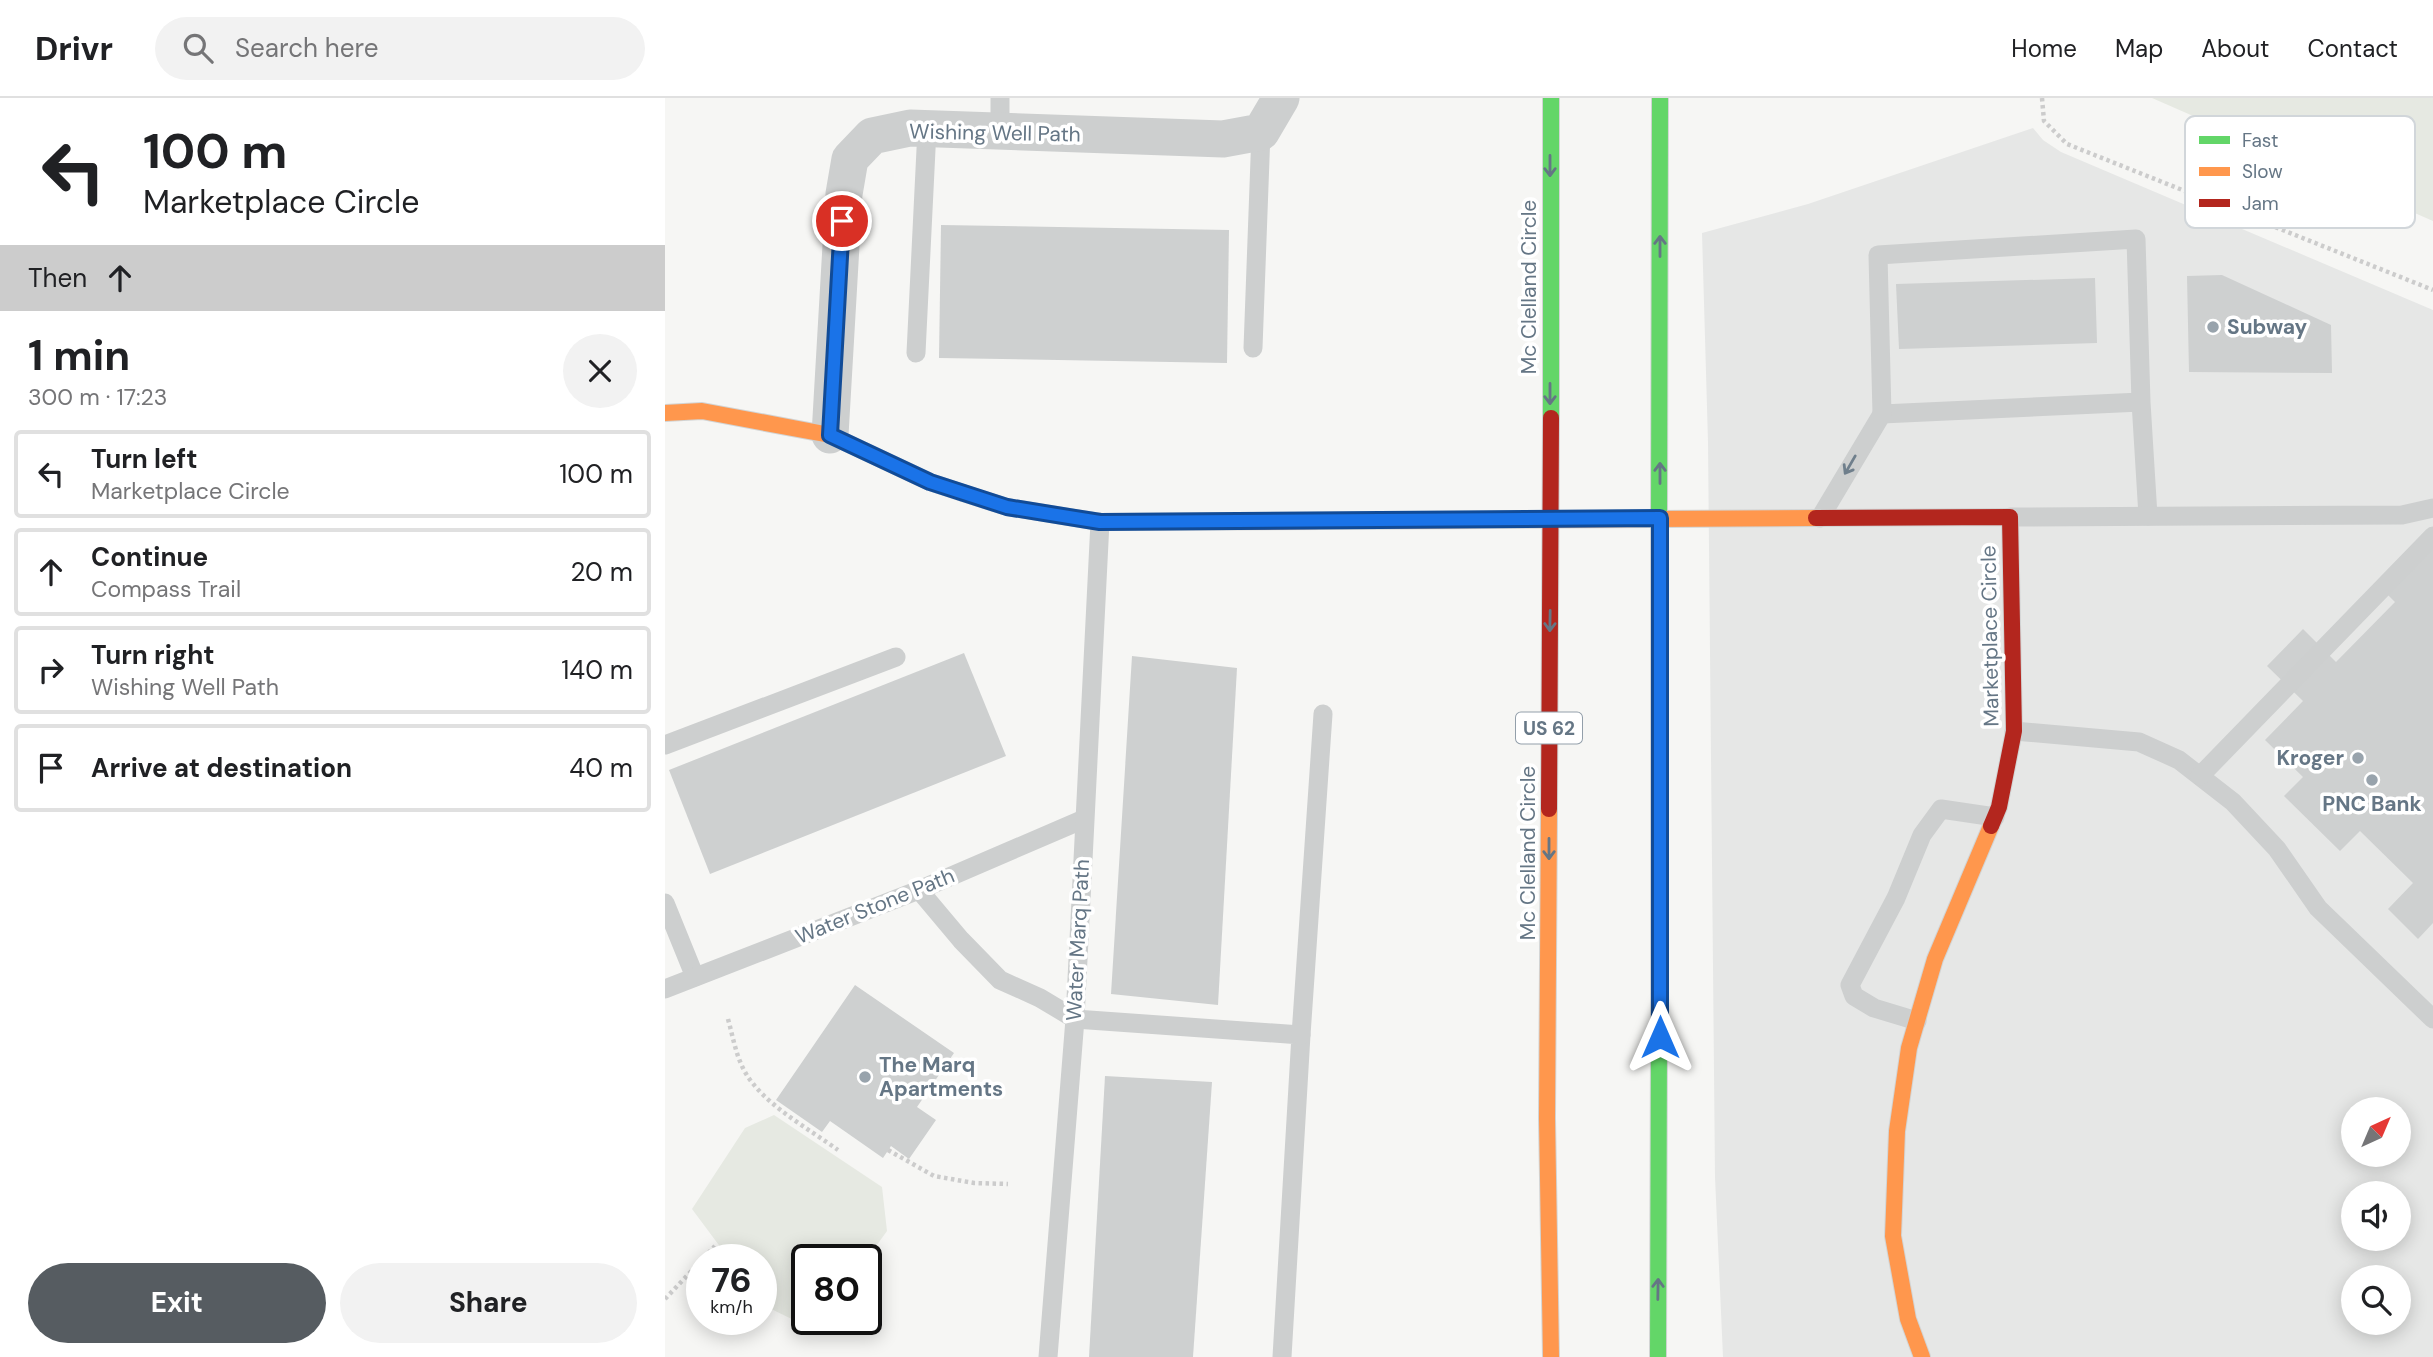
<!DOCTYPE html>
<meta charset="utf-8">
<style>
body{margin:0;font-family:"DM Sans",sans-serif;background:#f2f2f2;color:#202124;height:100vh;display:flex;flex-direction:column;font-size:26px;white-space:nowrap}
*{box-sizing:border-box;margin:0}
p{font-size:23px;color:#757577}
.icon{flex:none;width:38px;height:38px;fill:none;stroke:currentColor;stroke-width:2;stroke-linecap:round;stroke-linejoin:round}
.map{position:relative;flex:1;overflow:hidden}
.sheet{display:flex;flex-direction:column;background:#fff;width:665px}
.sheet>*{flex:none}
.top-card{background:#fff;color:#202124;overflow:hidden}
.needle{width:46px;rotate:44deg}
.controls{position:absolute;left:1676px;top:999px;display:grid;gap:14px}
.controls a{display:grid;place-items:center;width:70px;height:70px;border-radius:50%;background:#fff;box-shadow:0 4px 18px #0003;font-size:35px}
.speed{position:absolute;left:21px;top:1146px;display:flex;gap:14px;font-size:35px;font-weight:700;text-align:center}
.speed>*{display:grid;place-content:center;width:91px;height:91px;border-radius:50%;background:#fff;box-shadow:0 4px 18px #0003;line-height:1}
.speed small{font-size:18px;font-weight:400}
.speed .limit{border:4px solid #111;border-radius:10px;background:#fff;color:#111}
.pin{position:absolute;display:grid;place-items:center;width:60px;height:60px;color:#fff;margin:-30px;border:4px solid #fff;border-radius:50%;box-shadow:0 2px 7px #0007}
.me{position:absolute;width:77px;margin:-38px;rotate:0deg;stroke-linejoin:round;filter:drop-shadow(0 0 5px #0008)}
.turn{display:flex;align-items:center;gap:24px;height:147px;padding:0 28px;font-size:32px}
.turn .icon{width:91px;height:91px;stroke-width:2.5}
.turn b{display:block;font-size:49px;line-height:60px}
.then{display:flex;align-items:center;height:66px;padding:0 28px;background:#0003;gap:14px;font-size:26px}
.round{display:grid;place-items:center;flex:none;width:74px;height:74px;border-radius:37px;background:#f2f2f2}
.summary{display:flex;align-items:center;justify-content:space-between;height:119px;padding:0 28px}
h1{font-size:42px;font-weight:700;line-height:52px}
.action{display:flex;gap:14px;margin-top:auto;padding:14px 28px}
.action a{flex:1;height:80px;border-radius:42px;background:#565c61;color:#fff;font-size:28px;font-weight:700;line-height:80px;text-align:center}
.action a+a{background:#f2f2f2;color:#202124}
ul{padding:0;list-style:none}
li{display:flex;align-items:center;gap:21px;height:88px;margin:0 14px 10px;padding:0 14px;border:4px solid #e0e0e0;border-radius:7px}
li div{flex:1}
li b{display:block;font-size:26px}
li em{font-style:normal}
header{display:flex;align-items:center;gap:42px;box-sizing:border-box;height:98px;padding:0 35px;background:#fff;border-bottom:2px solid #e0e0e0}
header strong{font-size:33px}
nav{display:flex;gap:38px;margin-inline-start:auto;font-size:24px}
.search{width:490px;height:63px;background:#f2f2f2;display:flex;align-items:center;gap:18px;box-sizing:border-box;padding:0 24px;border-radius:38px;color:#757577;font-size:26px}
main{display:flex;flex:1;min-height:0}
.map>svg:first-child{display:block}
</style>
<header>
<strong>Drivr</strong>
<div class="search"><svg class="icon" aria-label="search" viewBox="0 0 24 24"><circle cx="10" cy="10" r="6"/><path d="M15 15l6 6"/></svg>Search here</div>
<nav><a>Home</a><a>Map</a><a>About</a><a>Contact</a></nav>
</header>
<main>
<section class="sheet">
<div class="top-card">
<div class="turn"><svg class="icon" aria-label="left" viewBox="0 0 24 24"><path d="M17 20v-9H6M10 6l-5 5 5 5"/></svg><div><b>100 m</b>Marketplace Circle</div></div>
<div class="then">Then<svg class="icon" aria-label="ahead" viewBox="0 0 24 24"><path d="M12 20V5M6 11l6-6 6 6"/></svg></div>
</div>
<div class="summary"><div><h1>1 min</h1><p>300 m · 17:23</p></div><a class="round"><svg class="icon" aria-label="close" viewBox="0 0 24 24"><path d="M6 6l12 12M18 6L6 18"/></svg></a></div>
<ul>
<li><svg class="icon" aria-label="left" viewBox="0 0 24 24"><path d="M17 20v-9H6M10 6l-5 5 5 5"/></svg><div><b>Turn left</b><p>Marketplace Circle</p></div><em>100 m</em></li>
<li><svg class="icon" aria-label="ahead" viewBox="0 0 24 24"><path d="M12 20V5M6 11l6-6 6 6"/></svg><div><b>Continue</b><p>Compass Trail</p></div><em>20 m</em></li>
<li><svg class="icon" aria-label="right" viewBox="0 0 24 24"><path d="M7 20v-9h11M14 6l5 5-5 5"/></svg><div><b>Turn right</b><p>Wishing Well Path</p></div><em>140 m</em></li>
<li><svg class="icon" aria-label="arrive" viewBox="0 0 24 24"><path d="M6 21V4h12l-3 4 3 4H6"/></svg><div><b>Arrive at destination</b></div><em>40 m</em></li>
</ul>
<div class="action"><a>Exit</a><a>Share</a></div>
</section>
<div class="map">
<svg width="1768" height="1259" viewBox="0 0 1768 1259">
<rect width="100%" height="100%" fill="#f6f6f4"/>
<path fill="#e6e7e6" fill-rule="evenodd" d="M1368 30 1378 42 1396 54 1768 212V1259H1058L1050 1079 1043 344 1037 135 1143 106ZM1689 1012H1734V1057H1689ZM1689 1096H1734V1141H1689ZM1689 1180H1734V1225H1689Z"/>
<g fill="#e6e9e2">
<path d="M1487 0H1768V123Z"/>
<path d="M109 1017 217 1089 222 1133 201 1162H142V1222H149L141 1228 96 1206V1162H47L56 1150 27 1111 80 1030Z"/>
</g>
<g fill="#ced0d0">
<path d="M276 127 564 132 562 265 274 260Z"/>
<path d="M1557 177 1666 227 1667 275 1524 274 1522 178Z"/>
<path d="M1430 180 1432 245 1234 251 1231 186Z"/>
<path d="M1768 447V825L1753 841 1723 811 1748 785 1695 733 1675 753 1619 698 1638 679 1600 642 1638 603 1602 568 1638 531 1671 564 1730 504 1721 495Z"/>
<path d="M299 555 341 658 45 776 4 672Z"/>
<path d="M467 558 572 570 553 907 446 896Z"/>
<path d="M190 887 289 955 252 1009 271 1022 244 1061 226 1048 218 1060 165 1023 157 1034 111 1002Z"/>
<path d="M440 978 547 984 528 1259H424Z"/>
</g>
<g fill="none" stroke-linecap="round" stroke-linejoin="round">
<defs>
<g id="fast">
<path d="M886 0V320"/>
<path d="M994 425 995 0"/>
<path d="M993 1259 994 937"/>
</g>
<g id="slow">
<path d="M0 315 37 313 165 337 265 384 298 395"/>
<path d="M659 423 1151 420"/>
<path d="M884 711 882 1020 886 1259"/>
<path d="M1257 1259 1243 1221 1228 1138 1232 1033 1244 950 1270 861 1326 728"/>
</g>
<g id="jam">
<path d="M298 395 342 409 435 424 659 423"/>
<path d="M1151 420 1345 419 1349 633 1334 709 1326 728"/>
<path d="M884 711 886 320"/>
<path d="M994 937V425"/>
</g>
</defs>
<use href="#fast" stroke="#d2d4d4" stroke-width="18"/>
<use href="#slow" stroke="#d2d4d4" stroke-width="18"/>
<use href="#jam" stroke="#d2d4d4" stroke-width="18"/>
<g stroke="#ccc" stroke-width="4.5" stroke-dasharray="3.5 3.5" stroke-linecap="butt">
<path d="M1377 0 1379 23 1402 46 1768 192"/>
<path d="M63 921C68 939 71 958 80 974 98 1006 144 1031 173 1052"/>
<path d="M223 1052 269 1078 309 1085 343 1086"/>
<path d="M0 1201 50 1148"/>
</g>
<g stroke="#cdcfcf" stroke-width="19">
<path d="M335 35V0"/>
<path d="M588 250 596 34"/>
<path d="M251 255 262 31"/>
<path d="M1476 304 1217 316 1213 157 1471 141 1476 304 1483 418"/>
<path d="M1345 419 1737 417 1768 410"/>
<path d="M1155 420 1217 316"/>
<path d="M1349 633 1474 644 1514 662 1568 704 1612 751 1653 810 1768 921"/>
<path d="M0 647 231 559"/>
<path d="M1535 678 1768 438"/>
<path d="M254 792 296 842 335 882 375 900 410 921 636 937 617 1259"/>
<path d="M0 805 30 879"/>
<path d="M0 891 254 792 419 721"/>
<path d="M1252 923 1209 910 1189 898 1185 887 1231 800 1257 737 1276 711 1330 719"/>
<path d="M636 937 658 616"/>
<path d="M383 1259 410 921 435 424"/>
</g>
<path stroke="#cdcfcf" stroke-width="37" d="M165 337 179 96 185 61 207 38 245 30 558 41 596 34 616 0"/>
<use href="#fast" stroke="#63d668" stroke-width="16"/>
<use href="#slow" stroke="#ff974d" stroke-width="16"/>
<use href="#jam" stroke="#b3261e" stroke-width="16"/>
</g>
<defs><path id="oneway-shaft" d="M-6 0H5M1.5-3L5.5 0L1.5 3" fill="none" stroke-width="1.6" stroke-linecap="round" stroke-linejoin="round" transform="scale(1.75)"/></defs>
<g stroke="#657685">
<use href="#oneway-shaft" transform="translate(885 68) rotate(90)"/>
<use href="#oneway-shaft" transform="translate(995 148) rotate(-90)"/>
<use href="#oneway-shaft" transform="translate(885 296) rotate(90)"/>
<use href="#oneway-shaft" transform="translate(995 375) rotate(-90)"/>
<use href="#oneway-shaft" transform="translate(885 523) rotate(91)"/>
<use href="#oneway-shaft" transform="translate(884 751) rotate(90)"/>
<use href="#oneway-shaft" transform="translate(993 1191) rotate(-89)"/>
</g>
<use stroke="#6f7f8c" href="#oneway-shaft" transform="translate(1185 367) rotate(120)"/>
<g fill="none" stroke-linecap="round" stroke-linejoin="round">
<defs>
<path id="route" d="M177 123 165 337 265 384 342 409 435 424 995 420V939"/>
</defs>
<use href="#route" stroke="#114b97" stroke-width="18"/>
<use href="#route" stroke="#1a73e8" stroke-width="12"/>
</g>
<g fill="#98a3ac" stroke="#fff" stroke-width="2.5">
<circle cx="1548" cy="229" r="7"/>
<circle cx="1693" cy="660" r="7"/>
<circle cx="1707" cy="682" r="7"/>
<circle cx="200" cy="979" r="7"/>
</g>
<g text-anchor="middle" stroke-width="7" stroke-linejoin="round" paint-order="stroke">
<rect fill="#fff" stroke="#939faa" stroke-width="2" x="851" y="614.5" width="66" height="31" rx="5"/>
<g font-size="19" font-weight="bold" fill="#657685">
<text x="884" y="637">US 62</text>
</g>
<g font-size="21" fill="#657685" stroke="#fff">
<text transform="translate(330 35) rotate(1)" y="7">Wishing Well Path</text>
<text transform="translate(864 189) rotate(-90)" y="7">Mc Clelland Circle</text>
<text transform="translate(1325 538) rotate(-91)" y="7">Marketplace Circle</text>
<text transform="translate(863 755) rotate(-90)" y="7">Mc Clelland Circle</text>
<text transform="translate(210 808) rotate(-22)" y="7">Water Stone Path</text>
<text transform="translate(413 842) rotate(-87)" y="7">Water Marq Path</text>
</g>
<g font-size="21" font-weight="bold" fill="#657685" stroke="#fff" text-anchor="start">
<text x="1562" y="236">Subway</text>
<text x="1679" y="667" text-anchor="end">Kroger</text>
<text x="1707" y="713" text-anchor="middle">PNC Bank</text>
<text x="214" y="974">The Marq<tspan x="214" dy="24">Apartments</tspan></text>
</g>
</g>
<rect x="1520" y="18" width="230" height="112" rx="10" fill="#fff" stroke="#d1d6da" stroke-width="2"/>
<rect x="1534" y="38" width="31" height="8" fill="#63d668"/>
<rect x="1534" y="69" width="31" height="9" fill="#ff974d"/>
<rect x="1534" y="101" width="31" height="8" fill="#b3261e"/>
<g font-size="19" fill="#657685">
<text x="1577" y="49">Fast</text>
<text x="1577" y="80">Slow</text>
<text x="1577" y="112">Jam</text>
</g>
</svg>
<div class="controls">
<a><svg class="needle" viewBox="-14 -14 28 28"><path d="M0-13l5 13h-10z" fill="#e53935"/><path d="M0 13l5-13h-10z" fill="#757577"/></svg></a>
<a><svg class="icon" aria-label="sound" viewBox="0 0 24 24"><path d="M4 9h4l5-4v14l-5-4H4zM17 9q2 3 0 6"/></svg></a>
<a><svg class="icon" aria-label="search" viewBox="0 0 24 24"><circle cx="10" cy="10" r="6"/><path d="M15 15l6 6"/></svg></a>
</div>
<div class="speed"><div>76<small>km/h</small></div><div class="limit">80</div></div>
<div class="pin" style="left:177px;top:123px;background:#d93025"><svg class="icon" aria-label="arrive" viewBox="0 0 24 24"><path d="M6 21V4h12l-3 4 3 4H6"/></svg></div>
<svg class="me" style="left:995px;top:939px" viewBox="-20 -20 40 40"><path d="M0-17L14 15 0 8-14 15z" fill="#1a73e8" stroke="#fff" stroke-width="4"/></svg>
</div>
</main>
